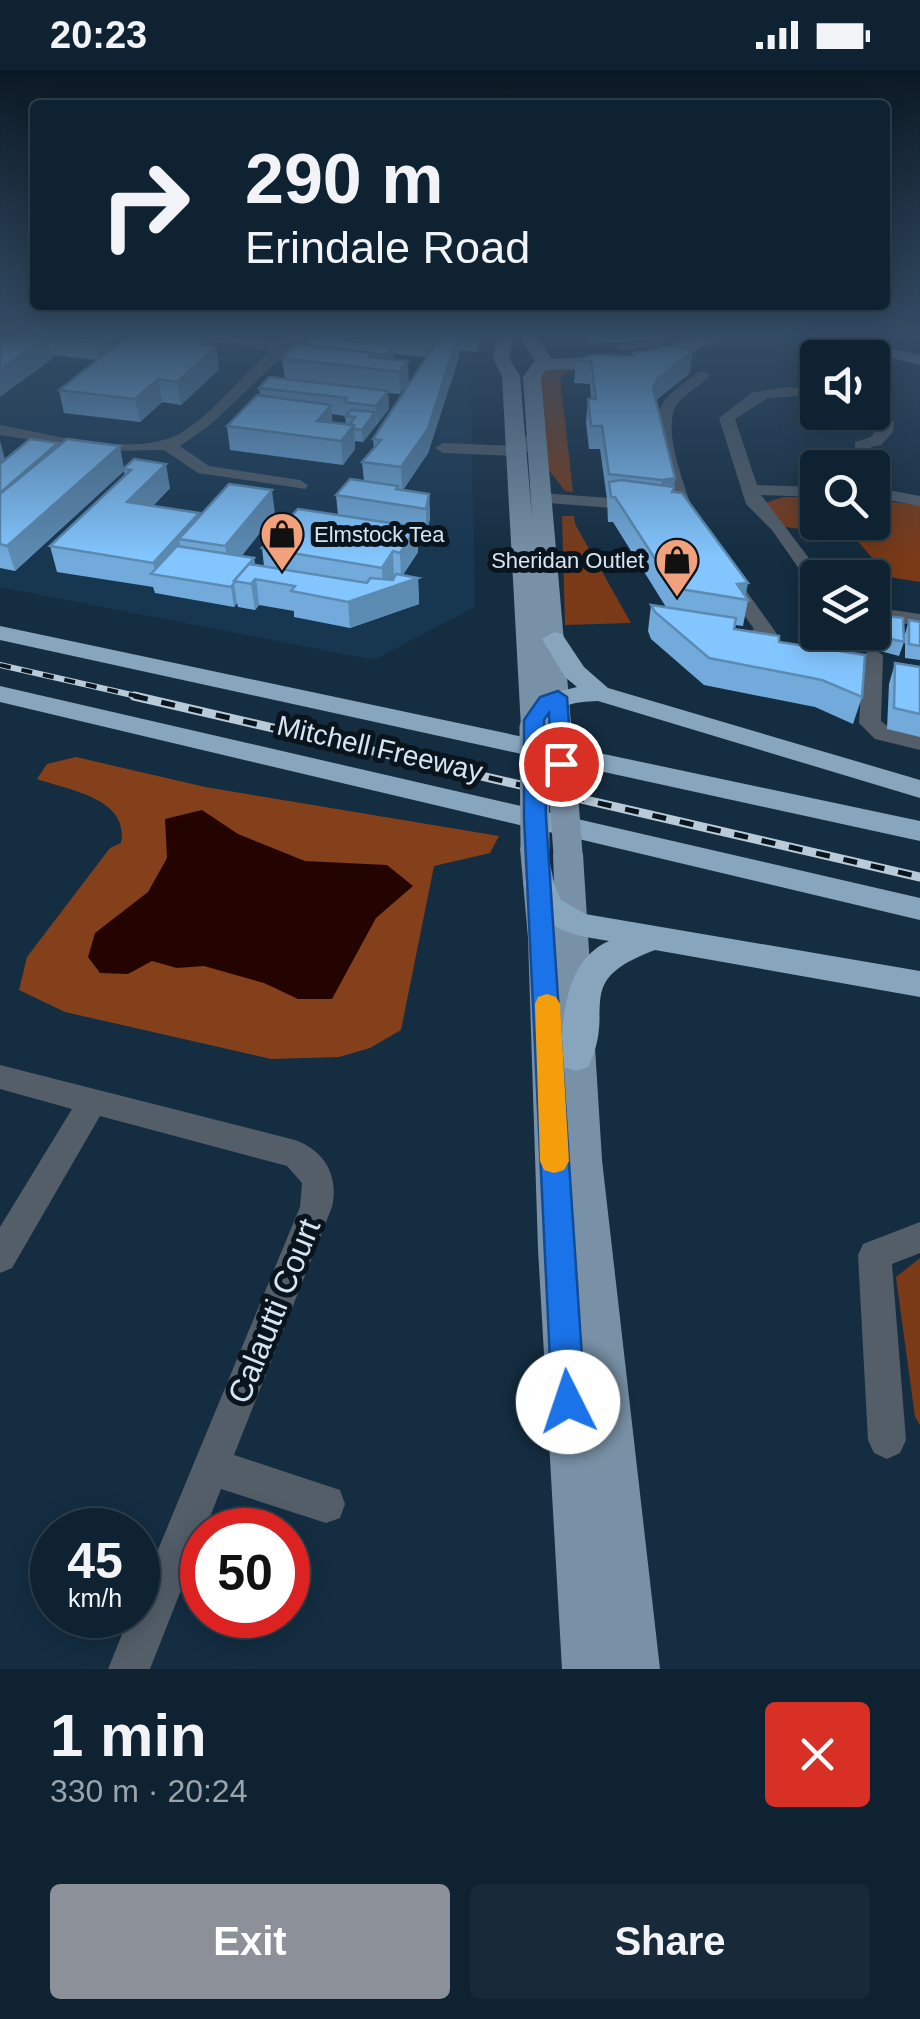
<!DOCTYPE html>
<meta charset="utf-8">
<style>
body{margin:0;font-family:Helvetica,sans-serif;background:#182a39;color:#f1f3f6;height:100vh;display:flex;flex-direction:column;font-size:38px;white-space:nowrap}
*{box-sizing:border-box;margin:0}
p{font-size:32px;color:#9ba4ab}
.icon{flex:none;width:55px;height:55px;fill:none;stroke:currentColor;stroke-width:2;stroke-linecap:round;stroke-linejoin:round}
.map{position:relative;height:1599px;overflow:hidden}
.side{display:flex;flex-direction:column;background:#0f2231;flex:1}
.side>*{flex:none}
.hud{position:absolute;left:30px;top:30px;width:860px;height:210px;border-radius:10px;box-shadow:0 5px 25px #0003,0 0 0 2px #2f3f4d;background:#0f2231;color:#f1f3f6;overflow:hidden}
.fabs{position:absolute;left:800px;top:270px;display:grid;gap:20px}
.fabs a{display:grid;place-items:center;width:90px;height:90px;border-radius:10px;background:#0f2231;box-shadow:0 5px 25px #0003,0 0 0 2px #2f3f4d;font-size:50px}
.speed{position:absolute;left:30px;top:1438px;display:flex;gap:20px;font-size:50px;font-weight:700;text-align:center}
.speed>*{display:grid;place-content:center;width:130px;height:130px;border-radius:50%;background:#0f2231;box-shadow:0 5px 25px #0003,0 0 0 2px #2f3f4d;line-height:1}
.speed small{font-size:25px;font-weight:400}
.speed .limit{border:15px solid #d22;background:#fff;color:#111}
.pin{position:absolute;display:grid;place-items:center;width:85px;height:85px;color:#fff;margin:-42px;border:5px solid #fff;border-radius:50%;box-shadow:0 2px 10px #0007}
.me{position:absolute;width:110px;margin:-55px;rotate:356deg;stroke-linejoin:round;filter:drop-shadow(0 0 8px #0008)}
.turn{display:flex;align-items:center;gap:35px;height:210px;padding:0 50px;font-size:45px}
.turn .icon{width:130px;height:130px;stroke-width:2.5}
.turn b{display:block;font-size:70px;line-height:85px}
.round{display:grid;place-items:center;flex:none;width:105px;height:105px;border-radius:10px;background:#182a39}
.headline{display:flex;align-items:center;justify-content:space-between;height:170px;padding:0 50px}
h1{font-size:60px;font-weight:600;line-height:75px}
.action{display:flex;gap:20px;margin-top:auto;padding:20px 50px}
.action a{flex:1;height:115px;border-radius:10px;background:#8c9099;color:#fff;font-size:40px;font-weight:600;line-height:115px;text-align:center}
.action a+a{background:#182a39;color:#f1f3f6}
.status{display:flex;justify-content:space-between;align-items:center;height:70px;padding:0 50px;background:#0f2231;direction:ltr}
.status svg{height:28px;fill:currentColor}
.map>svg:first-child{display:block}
</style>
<div class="status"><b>20:23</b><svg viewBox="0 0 49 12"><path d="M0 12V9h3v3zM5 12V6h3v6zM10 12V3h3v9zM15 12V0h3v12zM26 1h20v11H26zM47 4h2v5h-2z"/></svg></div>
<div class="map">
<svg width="920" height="1599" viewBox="0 0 920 1599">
<rect width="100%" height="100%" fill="#142d41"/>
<path fill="#173650" d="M0 265H465L470 284 475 537 374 590 0 517Z"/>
<g fill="#7b3a17">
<path d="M541 299H596L572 300 560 307 573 422 565 421 549 400 545 379 538 304Z"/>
<path d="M783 427H817L818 452H872L873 430 920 435V512L889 507 853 466 778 456 762 434Z"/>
<path d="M562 446H574L575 454 631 553 565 555Z"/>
<path d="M920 1188V1355L915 1347 896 1207Z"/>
</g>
<path fill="#84401b" d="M76 687 205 717 499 766 490 783 434 796 401 960 370 978 339 987 271 989 65 942 19 920 27 887 110 778 121 773C130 728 68 720 37 709L47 694Z"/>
<path fill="#240400" d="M202 740 238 764 305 791 387 795 413 816 376 848 332 929H298L264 913 204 896 177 898 152 891 128 904 100 903 88 887 95 863 148 822 167 788 165 749Z"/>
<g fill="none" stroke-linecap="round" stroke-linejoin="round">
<g fill="#535e69" fill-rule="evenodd">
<path d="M179 265H218L279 274 290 265H305L210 355 180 376 209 396 300 410 308 415 306 419 198 403 164 380 98 381 0 365V355C50 364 140 390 184 361 216 340 241 306 270 281Z"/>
<path d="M654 269 691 287 693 290 681 293 652 277 620 280 613 276Z"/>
<path d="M853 269 865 272 846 288H830Z"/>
<path d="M699 301 711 304C702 316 684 323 676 336 661 361 688 425 697 451L688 456 679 451C670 419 643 365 663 333 671 320 688 312 699 301Z"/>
<path d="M786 317 817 319 818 325 768 328 735 349 757 415 818 417V427L761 425 824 508H818V518L811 516 772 460 746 434 719 348 751 323Z"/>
<path d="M853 342H872L894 352 893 362 881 375 871 377 872 398H856L855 372 871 367 879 355Z"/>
<path d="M531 362 539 367 530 381 515 386 443 383 435 378 443 373 514 376Z"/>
<path d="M872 417 920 426V436L872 427Z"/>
<path d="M541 423 638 430 647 435 638 440 535 432V424Z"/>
<path d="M728 503 735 505 777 564 765 575H751L744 565 754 559 719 509Z"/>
<path d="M872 537 920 544V556L872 549Z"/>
<path d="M873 579 883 585 881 651 891 659 920 666V680L875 669 859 653 863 585Z"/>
<path d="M0 995 295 1070C325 1081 339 1106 332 1137L234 1385 340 1420 345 1434 340 1448 326 1453 221 1419 150 1599H108L130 1545H138V1528L300 1137 302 1113 287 1096 100 1046 12 1198 0 1203V1157L72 1039 0 1019Z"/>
<path d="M920 1152V1183L892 1194 906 1370 900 1383 887 1389 874 1383 868 1370 858 1185 863 1174Z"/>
</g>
<g fill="#7991a6" fill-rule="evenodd">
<path d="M498 265H514L509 288 520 306 532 447 523 307 535 291 518 265H534L552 289 642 285 699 265H722C675 302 602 297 546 300L541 307 572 664 559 672 550 670 546 660 534 666 521 658 502 306 493 288Z"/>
<path d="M800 265H832L920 285V295Z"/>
<path d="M535 768 545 771 554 812 553 784 558 777 568 774 578 777 583 784 602 1090 660 1599H562L538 1179 528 868 520 778 525 771Z"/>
</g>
<g fill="#88a5be" fill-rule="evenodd">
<path d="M0 556 920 751V771L0 570Z"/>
<path d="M554 562 562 564 584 597 608 618 920 710V728L598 631C573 632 558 634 543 656H525L521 650 545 625 577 617 565 607 542 569Z"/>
<path d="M0 616 920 828V850L0 632Z"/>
<path d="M539 802 550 805 561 830 585 844 920 901V927L655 880C569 912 618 938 588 997L576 1001 564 997 559 987C565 944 564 891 609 871 562 863 543 860 524 813L528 805Z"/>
</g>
<defs>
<path id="rail-far1" d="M0 595 145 628"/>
<path id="rail" d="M134 626 920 807"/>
</defs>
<use href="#rail-far1" stroke="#b9cad8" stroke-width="6"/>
<use href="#rail" stroke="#b9cad8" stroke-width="9"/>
<use href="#rail-far1" stroke="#0a141d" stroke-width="4" stroke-dasharray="11" stroke-linecap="butt"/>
<use href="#rail" stroke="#0a141d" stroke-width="5" stroke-dasharray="14" stroke-linecap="butt"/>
<g stroke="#7991a6" stroke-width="29">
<path d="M534 658 535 778"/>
<path d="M559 664 568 784"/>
</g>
</g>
<g fill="#71aadb" fill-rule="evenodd">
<path d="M0 265H108L111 279 209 267 211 276 216 277 219 299 181 335 162 332 140 352 64 343 59 320 97 290 51 285 52 289Z"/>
<path d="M319 265H437V272L441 265H482V275L477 282 459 280V287L428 383 403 420 429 424 430 449 426 464 417 463 418 482 402 506 418 508 419 534 350 558 294 547V541L259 535 255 540 238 537 237 533 234 537 155 523 153 517 57 502 50 476 125 406 124 401 15 501 0 498V394L58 373 59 376 124 398 170 418 153 436 199 443 200 446 275 444 241 486 254 488 255 495 264 496 262 478 338 445 336 425 364 411 362 392 374 379 373 369 427 287 393 284 394 290 408 291 400 324 388 323 389 339 363 372 355 371V379L343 395 230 380 227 356 260 326 259 318 285 309 282 288 319 268ZM332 344 345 346 346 354 332 353Z"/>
<path d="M586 265H662V269L587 274Z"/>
<path d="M633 283 690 303 656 330 675 408 673 422 748 530 743 556 735 555 734 559 779 572 862 627 853 654 815 637 704 615 651 569 648 561 651 535 666 537 613 452H608L607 429 600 379H589L586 352 588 329H591L590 314 574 313 576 291 632 286Z"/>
<path d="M818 534V562H826L823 575 798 571 803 542 813 539Z"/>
<path d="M909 550 920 552V590L905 588V564Z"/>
<path d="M829 562H865L861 582 831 575Z"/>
<path d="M865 562H872L904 572 899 586 865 577Z"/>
<path d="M895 593 920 597V667L887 659 889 614Z"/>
</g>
<g fill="#5c8bb2">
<path d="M104 265H108L111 279 98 290 94 273Z"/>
<path d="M434 265H437V278L431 287 430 270Z"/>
<path d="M459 265V287L428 383 402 421 401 397Z"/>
<path d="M477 265H482V275L477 282Z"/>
<path d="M47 267 52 289 0 327V300Z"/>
<path d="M209 267 211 281 216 277 219 299 181 335 177 312 200 275Z"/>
<path d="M393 276 394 293 386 300V285Z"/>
<path d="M693 281 690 303 655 331 653 318 658 308Z"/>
<path d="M408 291 409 314 400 324 399 302Z"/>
<path d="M158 309 162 332 140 352 135 329Z"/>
<path d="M388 321 389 339 377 354 376 336Z"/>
<path d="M331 335 333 358 317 351Z"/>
<path d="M375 342 376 354 363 372 362 360Z"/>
<path d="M354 355 355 379 343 395 341 371Z"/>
<path d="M0 371 5 389 0 393Z"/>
<path d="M120 376 124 399H123L124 401 15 501 7 476Z"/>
<path d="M166 394 170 418 132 457 127 432Z"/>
<path d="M675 408 670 442 659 435 662 410Z"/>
<path d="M272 420 275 444 229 502 225 476Z"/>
<path d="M429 424 430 449 426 464V439Z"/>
<path d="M199 443 203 468 179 469 183 491 156 504 153 493Z"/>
<path d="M417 457 418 482 401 508 400 483Z"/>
<path d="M393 481 394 507 418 508 419 534 350 558 348 532 383 520 382 498Z"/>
<path d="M254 488 259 535 255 540 251 514 235 512Z"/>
<path d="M234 513 237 533 234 537 231 517Z"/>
<path d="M748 513 745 529 737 514Z"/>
</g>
<g fill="#83c6ff" stroke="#5c8bb2" stroke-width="2.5">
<path d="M0 265H35L47 267 0 300Z"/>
<path d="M35 265H104L94 273Z"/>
<path d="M129 265 209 267 200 275 216 277 177 312 158 309 135 329 59 320Z"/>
<path d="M372 265H434L430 270Z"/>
<path d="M441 265H458L428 359 401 397 362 392 381 370 373 369Z"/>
<path d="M311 267 393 276 386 285 304 275Z"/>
<path d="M296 274 372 283 369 287 408 291 399 302 282 288Z"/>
<path d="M673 276 693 281 658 308 653 318 675 408 662 410 609 404 602 356H591L588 329H596L591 291H576L591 285 634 286 633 283Z"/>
<path d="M269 307 388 321 376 336 344 332 347 328 259 318Z"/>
<path d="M257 325 331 335 317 351 354 355 341 371 227 356Z"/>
<path d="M351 340 375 342 362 360 354 359V355H350L355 347 346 346Z"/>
<path d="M30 369 58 373 0 423V394Z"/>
<path d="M67 369 120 376 7 476 0 474V424Z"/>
<path d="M134 389 166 394 127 432 199 443 153 493 50 476 131 400 123 399Z"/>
<path d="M350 409 398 416 396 419 429 424 426 439 336 425Z"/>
<path d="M621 410 674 417 672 422 682 423 748 513 737 514 748 530 674 518 615 427H611L609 412Z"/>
<path d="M229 414 272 420 225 476 179 469Z"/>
<path d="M298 439 417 457 400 483 393 481 382 498 262 478Z"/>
<path d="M177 476 254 488 234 511 235 512 231 517 151 504Z"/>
<path d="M249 494 367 513 370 508 393 510 396 504 418 508 348 532 291 521 295 516 255 509 251 514 234 511Z"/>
<path d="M815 534H818V560L801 558 803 542 814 539Z"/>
<path d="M651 535 736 548 734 559 779 566V572L865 585 862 627 822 610 709 588 655 542Z"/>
<path d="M872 544 903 548 904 572 869 564 872 562Z"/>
<path d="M909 550 920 552V576L909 574Z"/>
<path d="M840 562H865V568Z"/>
<path d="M895 593 920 597V644L894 638Z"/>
</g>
<linearGradient id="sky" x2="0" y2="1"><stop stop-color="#0b1924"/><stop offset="0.54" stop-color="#344c65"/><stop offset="1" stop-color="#344c65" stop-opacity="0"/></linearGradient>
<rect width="920" height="489" fill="url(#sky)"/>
<path fill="#1a73e8" stroke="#114b97" stroke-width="2.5" d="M558 621 567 627 572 694 561 700 551 694 549 643 544 650 546 748 585 1332 580 1343 568 1348 557 1343 552 1332 524 748V650L540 627Z"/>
<path fill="#f59e0b" d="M547 924 556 927 560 934 569 1091 564 1100 554 1103 544 1100 540 1091 535 934 538 927Z"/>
<defs>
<symbol id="shop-pin" viewBox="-11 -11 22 30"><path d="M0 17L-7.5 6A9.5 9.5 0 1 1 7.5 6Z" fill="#f1a17b" stroke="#0a141d"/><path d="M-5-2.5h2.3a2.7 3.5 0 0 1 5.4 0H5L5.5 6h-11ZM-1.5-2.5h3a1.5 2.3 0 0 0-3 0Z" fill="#111"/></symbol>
</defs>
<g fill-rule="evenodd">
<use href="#shop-pin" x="257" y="439" width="50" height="68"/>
<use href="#shop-pin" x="652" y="465" width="50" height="68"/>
</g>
<g text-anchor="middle" stroke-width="10" stroke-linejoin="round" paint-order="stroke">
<g font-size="22" fill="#d6e5f2" stroke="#0a141d" text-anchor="start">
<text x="314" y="472">Elmstock Tea</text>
<text x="644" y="498" text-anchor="end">Sheridan Outlet</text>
</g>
<g font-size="28" fill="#d6e5f2" stroke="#0a141d">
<text transform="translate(380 678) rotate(13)" y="10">Mitchell Freeway</text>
</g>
<g font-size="32" fill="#d6e5f2" stroke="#0a141d">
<text transform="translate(274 1241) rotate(-68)" y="11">Calautti Court</text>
</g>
</g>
</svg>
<div class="fabs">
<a><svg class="icon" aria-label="sound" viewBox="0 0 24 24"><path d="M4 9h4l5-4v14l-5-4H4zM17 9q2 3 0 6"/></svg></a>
<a><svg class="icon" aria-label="search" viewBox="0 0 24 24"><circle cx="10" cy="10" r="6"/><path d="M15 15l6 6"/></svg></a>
<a><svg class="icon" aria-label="layers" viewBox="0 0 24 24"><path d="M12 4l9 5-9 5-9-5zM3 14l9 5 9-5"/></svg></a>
</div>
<div class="speed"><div>45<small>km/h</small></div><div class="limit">50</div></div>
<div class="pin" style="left:561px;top:694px;background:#d93025"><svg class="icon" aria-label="arrive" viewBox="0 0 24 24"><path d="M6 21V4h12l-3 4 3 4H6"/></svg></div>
<svg class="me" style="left:568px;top:1332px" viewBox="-20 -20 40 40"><circle r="19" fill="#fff"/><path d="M0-13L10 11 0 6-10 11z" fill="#1a73e8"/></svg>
<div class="hud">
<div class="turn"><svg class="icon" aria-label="right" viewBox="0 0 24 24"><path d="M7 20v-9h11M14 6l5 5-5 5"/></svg><div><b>290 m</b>Erindale Road</div></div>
</div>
</div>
<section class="side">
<div class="headline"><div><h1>1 min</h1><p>330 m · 20:24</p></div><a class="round" style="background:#d93025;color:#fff"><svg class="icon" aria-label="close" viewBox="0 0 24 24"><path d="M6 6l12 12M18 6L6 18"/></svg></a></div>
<div class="action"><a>Exit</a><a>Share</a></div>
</section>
